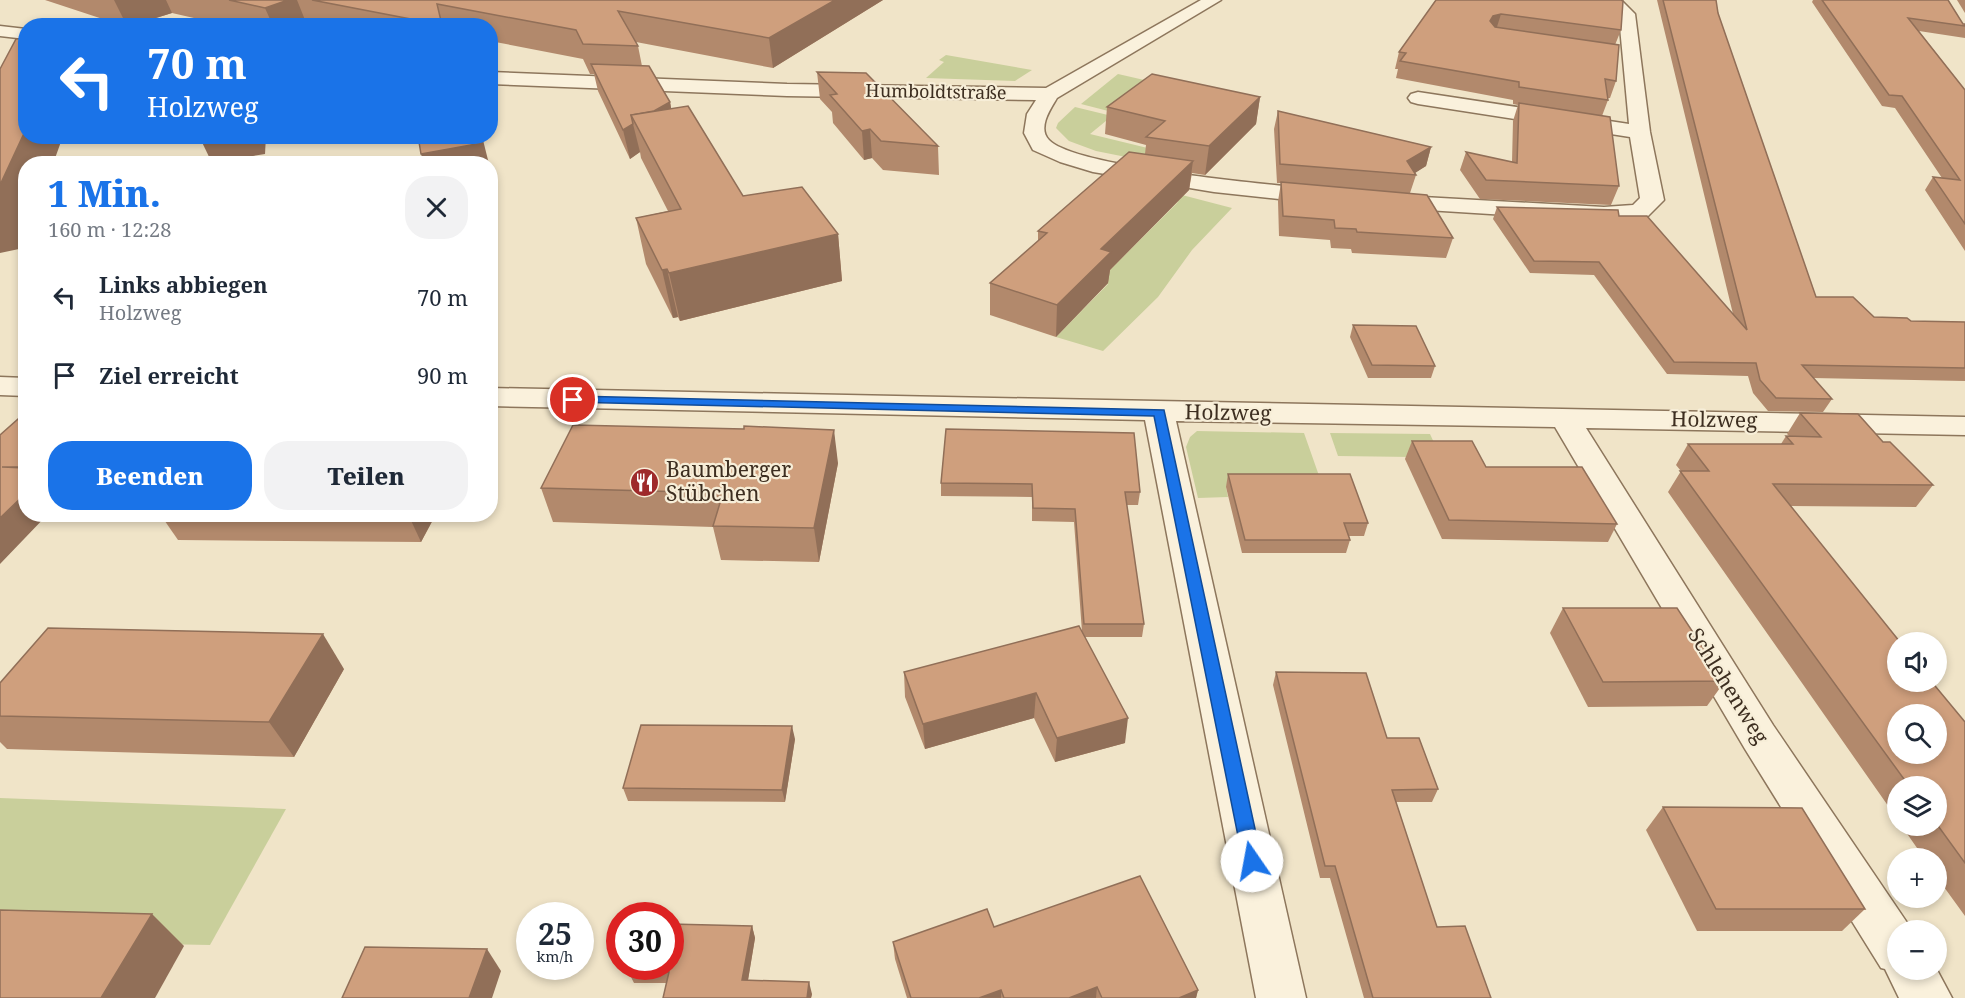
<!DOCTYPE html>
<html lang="de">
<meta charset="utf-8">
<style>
body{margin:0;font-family:"Noto Serif",serif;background:#f2f2f3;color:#1f2937;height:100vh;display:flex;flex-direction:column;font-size:22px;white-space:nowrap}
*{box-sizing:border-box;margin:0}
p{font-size:20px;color:#747a83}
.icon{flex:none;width:33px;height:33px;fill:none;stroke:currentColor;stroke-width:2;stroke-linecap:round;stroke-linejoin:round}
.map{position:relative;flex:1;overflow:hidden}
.side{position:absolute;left:18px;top:156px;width:480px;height:366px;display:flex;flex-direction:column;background:#fff;border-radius:24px;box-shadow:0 3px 9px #0003}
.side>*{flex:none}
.banner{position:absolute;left:18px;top:18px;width:480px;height:126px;border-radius:24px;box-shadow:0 3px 9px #0003;background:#1a73e8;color:#fff;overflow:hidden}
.buttons{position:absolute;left:1887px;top:632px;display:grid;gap:12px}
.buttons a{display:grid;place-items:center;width:60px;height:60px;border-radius:50%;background:#fff;box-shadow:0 3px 9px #0003;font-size:30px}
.speed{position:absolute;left:516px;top:902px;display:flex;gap:12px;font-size:30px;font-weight:700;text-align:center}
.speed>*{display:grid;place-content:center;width:78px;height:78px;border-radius:50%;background:#fff;box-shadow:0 3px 9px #0003;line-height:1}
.speed small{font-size:15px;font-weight:400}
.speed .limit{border:9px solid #d22;background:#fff;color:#111}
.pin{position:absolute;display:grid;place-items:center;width:51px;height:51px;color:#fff;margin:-26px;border:3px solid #fff;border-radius:50%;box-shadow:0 2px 6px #0007}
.me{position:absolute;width:66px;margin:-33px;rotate:348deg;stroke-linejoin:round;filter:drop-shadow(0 0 4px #0008)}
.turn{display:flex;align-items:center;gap:21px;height:126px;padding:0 30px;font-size:27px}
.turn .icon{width:78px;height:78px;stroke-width:2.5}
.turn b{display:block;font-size:42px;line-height:51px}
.round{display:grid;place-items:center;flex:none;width:63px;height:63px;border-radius:24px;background:#f2f2f3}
.headline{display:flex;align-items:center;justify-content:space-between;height:102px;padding:0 30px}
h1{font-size:36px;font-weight:800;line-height:45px;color:#1a73e8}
.primary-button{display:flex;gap:12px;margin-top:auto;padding:12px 30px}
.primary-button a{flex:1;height:69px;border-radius:24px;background:#1a73e8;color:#fff;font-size:24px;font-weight:800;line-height:69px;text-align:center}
.primary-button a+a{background:#f2f2f3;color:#1f2937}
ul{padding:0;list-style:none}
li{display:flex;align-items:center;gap:18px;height:78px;padding:0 30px}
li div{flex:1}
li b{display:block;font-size:22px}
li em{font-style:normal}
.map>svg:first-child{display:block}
</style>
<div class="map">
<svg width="1965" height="998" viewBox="0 0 1965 998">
<rect width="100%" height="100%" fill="#f0e4c8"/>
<g fill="#c9cf9b">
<path d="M946 55 1032 70 1015 81 926 78 944 62 939 60Z"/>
<path d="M1118 74 1153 82 1116 113 1081 104Z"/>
<path d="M1075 107 1112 116 1090 134 1201 161 1191 170 1096 151 1069 141 1056 128 1058 123Z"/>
<path d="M1182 195 1232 208 1192 250 1158 297 1103 351 1056 337 1108 284 1099 281 1177 203Z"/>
<path d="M1197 431 1304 433 1330 507 1226 487 1228 497 1198 498 1186 447 1190 437Z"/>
<path d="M1330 433 1430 434 1459 497 1412 457 1338 456Z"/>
<path d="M0 798 286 809 210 945 0 941Z"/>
</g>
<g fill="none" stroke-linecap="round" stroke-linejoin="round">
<defs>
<g id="minor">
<path d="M1201 0H1221L1057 98C1051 108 1037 128 1049 140 1076 168 1277 185 1324 190L1332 192 1335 197 1332 202 1324 204 1214 192 1093 172 1060 162 1033 150 1024 133 1027 114 1036 100 787 96 490 84V72L787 84 1046 88Z"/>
<path d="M1587 0H1621L1635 14 1650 132 1664 200 1648 216 1604 221 1379 207 1375 202 1379 197 1387 195 1604 207 1633 205 1640 198 1630 137 1418 104 1411 102 1408 98 1411 94 1418 92 1629 124 1619 16 1610 8 1589 3Z"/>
<path d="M0 26 26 29V39L0 36Z"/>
<path d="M0 377 26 378V396L0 395Z"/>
<path d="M490 388 1965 417V435L1586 428 1773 725 1912 930H1898V969L1936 968 1952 998H1899L1885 969 1881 968 1745 749 1555 427 1176 421 1306 998H1256L1145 420 490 406Z"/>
</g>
</defs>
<use href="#minor" stroke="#8d765c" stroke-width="3"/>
<use href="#minor" fill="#faf1dc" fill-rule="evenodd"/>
</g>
<g fill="#b2896c">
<path d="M45 0H883L773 68 636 42 638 46 642 66 670 102 671 108 743 196 838 234 842 281 680 321 678 317 673 318 646 264 636 218 668 211 641 158 640 152 630 159 598 91 594 74H590L583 59 490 41V26H229L172 13 130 26H124Z"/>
<path d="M1436 0 1621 30 1615 45 1616 81 1610 98H1608V100L1602 116 1619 186 1611 205 1480 199 1460 170 1466 152 1512 162 1513 121 1518 105 1513 104V100L1396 78 1398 69H1395L1399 52Z"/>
<path d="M1657 0H1716L1718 13 1816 297 1874 317 1911 321 1965 322V381L1813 378 1832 399 1823 412 1768 411 1753 393 1748 376 1667 374 1594 275 1530 273 1493 219 1497 207 1619 216 1733 314Z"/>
<path d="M1813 0H1948L1963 24H1965V38L1919 31 1965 90V251L1925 190 1933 177 1942 178 1895 108 1882 106 1812 2Z"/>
<path d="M1957 0H1965V13Z"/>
<path d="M817 72 938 146 939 175 883 170 872 158 864 160 833 123 832 112 820 99Z"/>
<path d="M1260 97 1256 124 1205 175 1192 173 1189 190 1110 270 1108 283 1056 337 990 315V283L1038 241V231L1145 154 1146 145 1105 134 1107 107Z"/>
<path d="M1278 111 1431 147 1426 166 1414 173 1416 175 1410 193 1453 238 1446 258 1352 253 1351 249 1331 248 1330 240 1279 236 1278 201 1281 183H1277L1274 129Z"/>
<path d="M1353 325 1435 366 1431 378H1368L1350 337Z"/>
<path d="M1800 413 1883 442 1933 485 1916 507 1790 506 1965 723V916L1936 876V858H1924L1901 825H1936V786H1898V820L1668 492 1681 471 1676 465 1688 444H1781L1786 436H1789L1787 434Z"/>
<path d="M946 429 1140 492 1138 505H1126L1144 624 1142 637H1085L1125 743 1055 762 1034 718 925 749 905 697 904 672 1082 632 1074 522 1032 521V497L941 496V483Z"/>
<path d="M1412 441 1617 524 1608 542 1442 539 1405 459Z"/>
<path d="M838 463 819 562 721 560 713 527 553 522 541 488Z"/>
<path d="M1228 474 1368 523 1364 536H1349L1350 540 1346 553H1242L1226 487Z"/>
<path d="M160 514H436L421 542 178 540Z"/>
<path d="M1563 608 1725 681 1707 706 1588 707 1550 633Z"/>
<path d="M344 669 294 757 7 749 0 742V683Z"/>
<path d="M1276 672 1387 738 1438 789 1432 802H1396L1437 927 1491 998H1364L1330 878H1320L1273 685Z"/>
<path d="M795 739 785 802 628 801 623 788Z"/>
<path d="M1663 807 1865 909 1842 931H1697L1646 830Z"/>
<path d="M752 926 755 938 748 980 812 994 811 998H663L667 983H634L628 971Z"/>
<path d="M994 927 1198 990 1196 998H907L895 959 893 942Z"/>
</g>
<g fill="#916f58">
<path d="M114 0H166L172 13 130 26H127Z"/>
<path d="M288 0H297L307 25 273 26 265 8Z"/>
<path d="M835 0H883L773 68 769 38Z"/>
<path d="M1501 14 1496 30 1490 21 1493 16Z"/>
<path d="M1260 97 1256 124 1205 175 1209 146Z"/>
<path d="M670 102 675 130 635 123Z"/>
<path d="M633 124 640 152 630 159 623 130Z"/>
<path d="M26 129V136H63L53 164H26V234L19 249 0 253V185Z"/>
<path d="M870 129 872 158 864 160 862 131Z"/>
<path d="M199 136H266L265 154 212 163Z"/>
<path d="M480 136H482L489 164H424L421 154Z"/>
<path d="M1431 147 1426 166 1412 175 1407 161Z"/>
<path d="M1193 161 1189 190 1110 270 1108 283 1056 337 1057 305 1101 249Z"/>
<path d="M838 234 842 281 680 321 669 273Z"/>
<path d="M667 269 678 317 673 318 662 270Z"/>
<path d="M834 430 838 463 819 562 814 528Z"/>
<path d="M26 493V514H48L0 564V518Z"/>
<path d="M408 514H436L421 542Z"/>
<path d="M323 634 344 669 294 757 269 722Z"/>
<path d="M1036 693 1034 718 925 749 923 724Z"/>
<path d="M1128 718 1125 743 1055 762 1057 738Z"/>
<path d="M792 726 795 739 785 802 782 790Z"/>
<path d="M152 914 184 946 155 998H101Z"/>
<path d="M752 926 755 938 746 992 742 980Z"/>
<path d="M487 949 501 971 492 998H469Z"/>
<path d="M809 982 812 994 811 998H807Z"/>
<path d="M1097 987 1096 998H1069Z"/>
<path d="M1001 990V998H979Z"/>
<path d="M1198 990 1196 998H1179Z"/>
</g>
<g fill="#cf9f7d" stroke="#916f58" stroke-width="1.5" fill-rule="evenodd">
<path d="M229 0H288L265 8Z"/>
<path d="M312 0H835L769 38 618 11 638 46 583 44 576 30 437 4 442 25Z"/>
<path d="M1436 0H1621L1623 1 1621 30 1501 14 1493 16 1490 21 1495 27 1619 45 1616 81 1605 79 1608 100 1519 87V82L1400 61 1406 53 1399 52Z"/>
<path d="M1663 0H1716L1718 13 1816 297H1853L1874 317 1907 318 1911 321 1965 322V368L1802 365 1832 399 1776 398 1760 380 1756 363 1674 362 1599 262 1534 261 1497 207 1618 210 1619 216H1647L1747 330Z"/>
<path d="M1822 0H1948L1963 24H1965V26L1908 18 1965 90V224L1933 177 1960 180 1902 96 1889 95Z"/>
<path d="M26 38V129L0 185V69L16 39Z"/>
<path d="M591 64 649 66 670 102 654 111 631 115 633 124 623 130Z"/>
<path d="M817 72 866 73 938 146 881 141 870 129 862 131 830 95 837 94Z"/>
<path d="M1152 74 1260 97 1209 146 1146 137 1165 121 1107 107Z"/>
<path d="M1519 103 1610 117 1619 186 1486 180 1466 152 1517 163Z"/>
<path d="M688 106 743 196 802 187 838 234 669 273 667 269 662 270 636 218 681 209 631 115Z"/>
<path d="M1278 111 1431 147 1407 161 1416 175 1280 164Z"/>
<path d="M418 136H480L482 143 421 154Z"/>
<path d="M1129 152 1193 161 1101 249 1111 252 1057 305 990 283 1047 233 1038 231Z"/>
<path d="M1281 182 1427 195 1453 238 1357 232 1356 229 1335 228 1334 220 1283 216Z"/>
<path d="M1353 325 1416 326 1435 366 1372 365Z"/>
<path d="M26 412V467H2L26 468V493L0 518V435Z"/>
<path d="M1800 413 1858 414 1883 442H1890L1933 485 1773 484 1900 642H1898V681H1931L1965 722V863L1936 823V786H1909L1680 471H1709L1688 444H1793L1786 436 1821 437ZM1898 714H1936V753H1898Z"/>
<path d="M573 425 744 429V426L834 430 814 528 713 526 723 493 541 488Z"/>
<path d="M946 429 1134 433 1140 492H1125L1144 624H1084L1075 509 1033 508 1032 484 941 483Z"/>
<path d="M1412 441H1472L1486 467H1582L1617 524 1449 520Z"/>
<path d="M1228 474H1350L1368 523H1344L1350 540H1245Z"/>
<path d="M1563 608H1677L1725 681 1603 682Z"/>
<path d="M1079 626 1128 718 1057 738 1036 693 923 724 904 672Z"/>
<path d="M48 628 323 634 269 722 0 716V683Z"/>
<path d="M1276 672 1366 673 1387 738H1419L1438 789 1392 790 1437 927 1465 926 1491 998H1373L1335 866H1325Z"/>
<path d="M641 725 792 726 782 790 623 788Z"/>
<path d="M1663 807 1802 808 1865 909H1716Z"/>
<path d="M1140 876 1198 990 1179 998H1102L1097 987 1069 998H1004L1001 990 979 998H911L893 942 987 909 994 927Z"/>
<path d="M0 910 152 914 101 998H0Z"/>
<path d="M670 924 752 926 742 980 809 982 807 998H663L669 972 628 971 630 966H670Z"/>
<path d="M365 947 487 949 469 998H342Z"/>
</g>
<path fill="#1a73e8" stroke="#114b97" stroke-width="1.5" d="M573 396 1164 410 1262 861 1259 867 1252 870 1246 867 1243 861 1154 416 569 402 567 400Z"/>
<defs>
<symbol id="restaurant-disc" viewBox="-11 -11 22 22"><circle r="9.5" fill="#9e2a2b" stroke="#f7eed8"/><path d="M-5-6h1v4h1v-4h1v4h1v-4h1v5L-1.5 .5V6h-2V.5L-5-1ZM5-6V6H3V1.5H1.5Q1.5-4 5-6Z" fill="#fff"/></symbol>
</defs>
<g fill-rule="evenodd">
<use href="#restaurant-disc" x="628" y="466" width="33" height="33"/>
</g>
<g text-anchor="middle" stroke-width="4.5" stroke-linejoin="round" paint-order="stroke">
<g font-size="18" fill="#3d2e20" stroke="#f7eed8">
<text transform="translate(936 92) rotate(1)" y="6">Humboldtstraße</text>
</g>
<g font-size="21" fill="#3d2e20" stroke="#f7eed8">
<text transform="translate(1228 413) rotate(1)" y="7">Holzweg</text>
<text transform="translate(1714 420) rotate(1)" y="7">Holzweg</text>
<text transform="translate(1728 686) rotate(58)" y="7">Schlehenweg</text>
</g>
<g font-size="21" fill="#3d2e20" stroke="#f7eed8" text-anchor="start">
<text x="666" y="477">Baumberger<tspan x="666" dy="24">Stübchen</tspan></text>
</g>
</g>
</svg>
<div class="buttons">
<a><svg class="icon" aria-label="sound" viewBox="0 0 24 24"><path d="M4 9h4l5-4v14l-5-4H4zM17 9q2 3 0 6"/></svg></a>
<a><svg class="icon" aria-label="search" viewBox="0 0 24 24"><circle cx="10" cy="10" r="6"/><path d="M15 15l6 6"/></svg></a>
<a><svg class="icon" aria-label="layers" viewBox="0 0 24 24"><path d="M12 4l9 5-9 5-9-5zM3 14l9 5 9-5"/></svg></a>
<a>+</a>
<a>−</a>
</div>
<div class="speed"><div>25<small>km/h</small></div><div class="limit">30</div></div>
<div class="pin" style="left:573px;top:400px;background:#d93025"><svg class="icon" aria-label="arrive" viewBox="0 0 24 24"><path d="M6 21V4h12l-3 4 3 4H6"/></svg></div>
<svg class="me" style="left:1252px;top:861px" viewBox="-20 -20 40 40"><circle r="19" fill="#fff"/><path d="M0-13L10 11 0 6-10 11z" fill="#1a73e8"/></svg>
<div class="banner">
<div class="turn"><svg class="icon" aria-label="left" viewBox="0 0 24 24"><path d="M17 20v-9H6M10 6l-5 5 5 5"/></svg><div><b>70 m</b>Holzweg</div></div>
</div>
<section class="side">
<div class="headline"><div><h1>1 Min.</h1><p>160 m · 12:28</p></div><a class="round"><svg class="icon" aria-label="close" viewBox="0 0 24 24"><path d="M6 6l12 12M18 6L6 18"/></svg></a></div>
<ul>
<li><svg class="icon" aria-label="left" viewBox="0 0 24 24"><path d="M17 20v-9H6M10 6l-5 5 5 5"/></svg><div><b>Links abbiegen</b><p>Holzweg</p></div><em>70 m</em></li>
<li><svg class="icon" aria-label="arrive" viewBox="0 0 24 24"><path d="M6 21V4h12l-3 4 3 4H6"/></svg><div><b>Ziel erreicht</b></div><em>90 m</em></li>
</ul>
<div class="primary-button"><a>Beenden</a><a>Teilen</a></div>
</section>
</div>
